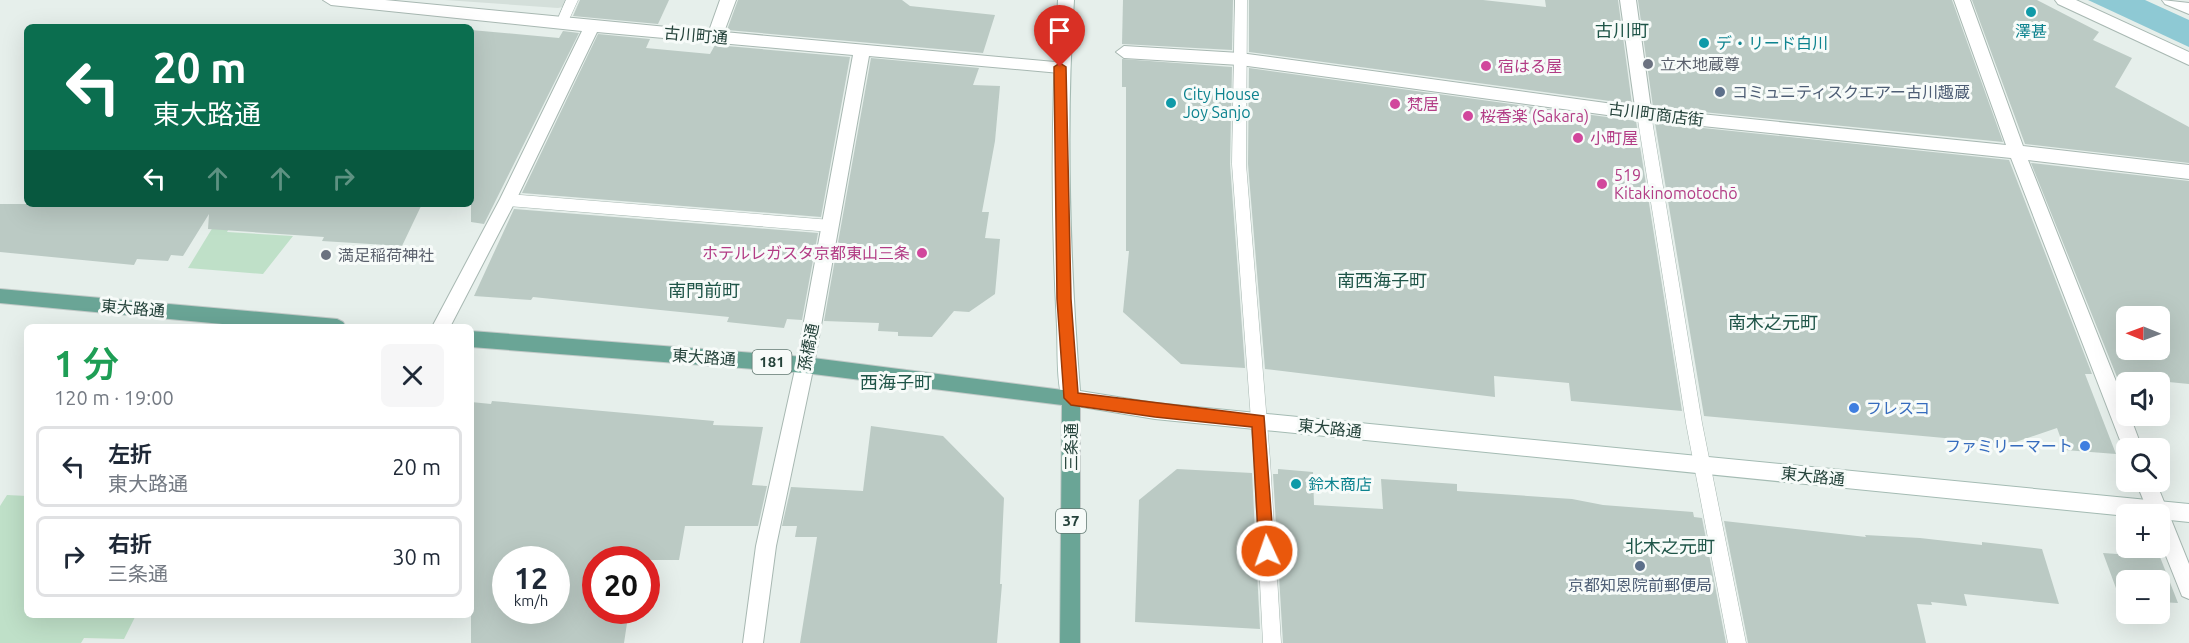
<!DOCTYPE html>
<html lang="ja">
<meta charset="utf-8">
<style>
body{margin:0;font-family:Ubuntu,"Noto Sans JP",sans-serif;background:#f6f6f7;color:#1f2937;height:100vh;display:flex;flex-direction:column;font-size:22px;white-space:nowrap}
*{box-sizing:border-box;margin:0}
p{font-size:20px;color:#747a83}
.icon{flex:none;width:33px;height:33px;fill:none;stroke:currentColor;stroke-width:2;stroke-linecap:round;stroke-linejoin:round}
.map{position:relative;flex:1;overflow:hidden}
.side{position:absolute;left:24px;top:324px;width:450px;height:294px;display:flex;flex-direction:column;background:#fff;border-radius:9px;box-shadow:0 6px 24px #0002}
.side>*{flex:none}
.guide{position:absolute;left:24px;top:24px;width:450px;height:183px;border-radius:9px;box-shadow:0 6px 24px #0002;background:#0b6e4f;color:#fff;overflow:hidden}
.needle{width:39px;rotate:271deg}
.tools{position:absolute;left:2116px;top:306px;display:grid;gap:12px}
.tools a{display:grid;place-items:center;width:54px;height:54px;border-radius:9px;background:#fff;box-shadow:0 6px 24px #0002;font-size:30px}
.speed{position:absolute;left:492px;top:546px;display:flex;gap:12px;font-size:30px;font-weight:700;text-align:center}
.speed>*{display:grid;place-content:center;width:78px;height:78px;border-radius:50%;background:#fff;box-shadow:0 6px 24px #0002;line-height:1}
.speed small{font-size:15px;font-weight:400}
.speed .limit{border:9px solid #d22;background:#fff;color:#111}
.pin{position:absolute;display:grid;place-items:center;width:51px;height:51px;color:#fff;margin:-62px -26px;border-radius:50% 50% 50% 0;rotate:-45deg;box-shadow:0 0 6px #0007}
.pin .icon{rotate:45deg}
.me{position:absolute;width:66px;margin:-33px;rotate:357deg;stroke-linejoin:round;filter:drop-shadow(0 0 4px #0008)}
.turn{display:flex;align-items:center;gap:21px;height:126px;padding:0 30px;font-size:27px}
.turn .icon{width:78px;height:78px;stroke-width:2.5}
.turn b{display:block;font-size:42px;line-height:51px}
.lanes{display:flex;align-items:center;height:57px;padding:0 30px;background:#0003;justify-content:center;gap:30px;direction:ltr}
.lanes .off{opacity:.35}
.round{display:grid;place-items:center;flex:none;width:63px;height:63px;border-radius:9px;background:#f6f6f7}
.summary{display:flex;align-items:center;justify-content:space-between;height:102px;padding:0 30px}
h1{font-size:36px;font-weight:600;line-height:45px;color:#1e9e55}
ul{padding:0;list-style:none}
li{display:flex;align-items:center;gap:18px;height:81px;margin:0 12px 9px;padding:0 18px;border:3px solid #e0e1e3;border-radius:9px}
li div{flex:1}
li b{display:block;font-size:22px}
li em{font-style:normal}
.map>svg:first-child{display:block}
</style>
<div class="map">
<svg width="2189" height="643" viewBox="0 0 2189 643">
<rect width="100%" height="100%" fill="#e6efeb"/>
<path fill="#d4dfda" d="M445 0H566L563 7 558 8Z"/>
<g fill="#bfe0c8">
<path d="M227 204 240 207 227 232 293 236 263 274 188 268Z"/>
<path d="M7 495 27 496V615H136L124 639 84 638 81 643H0V506Z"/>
</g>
<path fill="#8ec9d4" d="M2088 0H2145L2189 20V47Z"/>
<g fill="#bbcac4" fill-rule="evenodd">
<path d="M580 0H669L658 24 573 16Z"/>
<path d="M738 0H902L910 6 995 15 983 53 727 30Z"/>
<path d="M1123 0H1233L1232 50 1122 44Z"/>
<path d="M1249 0H1483L1546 7 1545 0H1618L1632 104 1249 52Z"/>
<path d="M1638 0H1952L2003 142 1653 107Z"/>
<path d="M1972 0H2037L2099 32 2093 40 2132 58 2115 87 2189 127V163L2025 144Z"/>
<path d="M471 30 559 38 563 31 579 33 484 224 471 222Z"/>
<path d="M598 34 650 39 646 48 710 54 715 45 850 57 821 217 522 193Z"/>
<path d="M871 58 979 68 973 85 1000 86 995 141 982 212H989L985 238 1000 239 995 294 969 312 954 311 932 337 898 336V332L878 331 879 323 824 321Z"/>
<path d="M1122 59 1232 67 1230 164 1245 368 1181 364 1123 312 1129 251H1126V87H1122Z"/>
<path d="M1249 68 1636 121 1682 411 1571 401 1569 383 1494 376 1495 397 1265 369 1248 164Z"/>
<path d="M1655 123 2009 160 2092 374H2085L2116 454 2065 450 2057 428 2010 444 1704 416Z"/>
<path d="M2031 163 2189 181V384L2117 377ZM2127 316H2160V350H2127Z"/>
<path d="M0 204H422L402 246 322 241 324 237 208 229 209 214 183 256 171 255 168 261 137 259 134 265 0 252Z"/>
<path d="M514 209 818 233 802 320 787 319 784 328 727 322 729 317 533 297 531 300 474 296Z"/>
<path d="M492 401 714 421 713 425 763 427 752 485 767 486 758 526H685L679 560H596V610H629L624 643H471V402L491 404ZM506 560H556V610H506Z"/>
<path d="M871 426 943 436 1004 498 1000 584H1002L997 643H800L817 537H795L797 526H782L791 487 863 491Z"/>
<path d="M1177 469 1252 473 1260 629 1135 622 1139 500Z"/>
<path d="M1278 469 1313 472 1314 505 1383 509 1381 479 1457 484V491L1572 499 1603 505 1693 512 1694 517 1702 518 1726 643H1283L1273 474H1278Z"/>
<path d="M1724 521 1866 537 1865 535 1920 538 1982 545V542L2042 549 2059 604 1964 594 1967 606 1931 602 1932 605 1917 604 1926 643H1748Z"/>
<path d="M2103 553 2160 557 2178 603 2160 602V580H2127V600L2120 599Z"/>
</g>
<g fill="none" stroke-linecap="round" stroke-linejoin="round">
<defs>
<g id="lane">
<path d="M566 0H578L566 26 562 28 556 23Z"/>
<path d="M1235 0H1247L1246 164 1270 460 1281 643H1263L1254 460 1232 164Z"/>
<path d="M1644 109 1651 114 1702 423 1746 643H1728L1686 423 1637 114Z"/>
<path d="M508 194 831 220 838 226 831 232 508 206 501 200Z"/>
</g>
<g id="street">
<path d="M323 0H385L709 31 720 0H736L724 32 1066 63 1068 67 1060 73 869 56 814 365 776 546 763 643H743L756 546 796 365 853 55 597 32 516 200 450 327H432L500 199 582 31 331 5Z"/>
<path d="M1620 0H1636L1651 109 2006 145 1954 0H1970L2023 146 2189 165V179L2028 160 2127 409V416H2130L2142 448H2127V454L2123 448 2011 158 1644 120 1240 65 1124 58 1116 52 1124 46 1240 53 1635 107Z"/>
<path d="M2055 0H2076L2189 52V65L2058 4Z"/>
<path d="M2162 0 2189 3V14L2165 4Z"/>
<path d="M2136 482H2156L2189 564V599L2182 596 2160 541V514H2149Z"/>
</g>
<path id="secondary" d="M1058 0H1074C1065 131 1070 261 1080 391L1155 403 2189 504V522L2160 519V514L2127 516 1155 419 1064 404C1056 386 1058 347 1057 326 1051 217 1051 109 1058 0Z"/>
<g id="primary">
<path d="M0 289 337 319 343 322 346 327H254L0 303Z"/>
<path d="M471 331 805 357 1078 392 1080 398V643H1060L1062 405 805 373 471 347Z"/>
</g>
</defs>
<use href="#lane" stroke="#a8b8b2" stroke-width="1"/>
<use href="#street" stroke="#a8b8b2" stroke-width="2"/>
<use href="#secondary" stroke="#a4bbb3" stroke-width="2"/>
<use href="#primary" stroke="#c2cac8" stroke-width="2"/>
<use href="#lane" fill="#fff" fill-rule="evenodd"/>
<use href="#street" fill="#fff" fill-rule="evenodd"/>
<use href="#secondary" fill="#fff" fill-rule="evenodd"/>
<use href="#primary" fill="#6aa596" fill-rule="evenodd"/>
</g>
<path fill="#ea580c" stroke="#983908" stroke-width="1.5" d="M1060 63 1066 67 1071 299 1078 393 1264 416 1274 551 1272 556 1267 558 1261 556 1259 551 1252 427 1155 417 1071 405 1064 398 1057 299 1054 67Z"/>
<g fill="#0f9aa8" stroke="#f7fbf9" stroke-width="2">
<circle cx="2031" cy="12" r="6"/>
<circle cx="1704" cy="43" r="6"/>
<circle cx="1171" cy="103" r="6"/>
<circle cx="1296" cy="484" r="6"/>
</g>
<g fill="#6b7280" stroke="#f7fbf9" stroke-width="2">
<circle cx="1648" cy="64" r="6"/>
<circle cx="326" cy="255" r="6"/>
</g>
<g fill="#d1479c" stroke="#f7fbf9" stroke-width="2">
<circle cx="1486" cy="66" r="6"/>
<circle cx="1395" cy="104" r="6"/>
<circle cx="1468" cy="116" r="6"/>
<circle cx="1578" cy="138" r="6"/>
<circle cx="1602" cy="184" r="6"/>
<circle cx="922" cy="253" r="6"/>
</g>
<g fill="#5c6f8a" stroke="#f7fbf9" stroke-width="2">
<circle cx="1720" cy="92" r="6"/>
<circle cx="1640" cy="566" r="6"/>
</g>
<g fill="#3f7fe0" stroke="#f7fbf9" stroke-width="2">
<circle cx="1854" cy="408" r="6"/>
<circle cx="2085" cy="446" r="6"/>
</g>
<g text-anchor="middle" stroke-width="6" stroke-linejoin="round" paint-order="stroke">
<g fill="#f7fbf9" stroke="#637a73" stroke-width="1.5">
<rect x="752.5" y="350" width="39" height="24" rx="4.5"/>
<rect x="1056" y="509" width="30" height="24" rx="4.5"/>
</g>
<g font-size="15" font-weight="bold" fill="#24423a">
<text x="772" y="367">181</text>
<text x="1071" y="526">37</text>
</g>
<g font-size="16" fill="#0d838f" stroke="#f7fbf9" text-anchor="start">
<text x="2031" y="37" text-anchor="middle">澤甚</text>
<text x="1716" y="49">デ・リード白川</text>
<text x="1183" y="100">City House<tspan x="1183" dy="18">Joy Sanjo</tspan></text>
<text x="1308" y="490">鈴木商店</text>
</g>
<g font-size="16" fill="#24423a" stroke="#f7fbf9">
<text transform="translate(696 35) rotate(5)" y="6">古川町通</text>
<text transform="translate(1656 114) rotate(7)" y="6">古川町商店街</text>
<text transform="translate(133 308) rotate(5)" y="6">東大路通</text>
<text transform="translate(808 347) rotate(-79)" y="6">孫橋通</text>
<text transform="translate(704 357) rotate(4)" y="6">東大路通</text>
<text transform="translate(1330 428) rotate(6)" y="6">東大路通</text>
<text transform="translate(1071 447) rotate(-90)" y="6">三条通</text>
<text transform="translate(1813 476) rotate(6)" y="6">東大路通</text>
</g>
<g font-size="16" fill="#5b616d" stroke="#f7fbf9" text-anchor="start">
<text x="1660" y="70">立木地蔵尊</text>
<text x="338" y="261">満足稲荷神社</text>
</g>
<g font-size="16" fill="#b23c85" stroke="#f7fbf9" text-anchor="start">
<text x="1498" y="72">宿はる屋</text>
<text x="1407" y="110">梵居</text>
<text x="1480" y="122">桜香楽 (Sakara)</text>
<text x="1590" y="144">小町屋</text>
<text x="1614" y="181">519<tspan x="1614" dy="18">Kitakinomotochō</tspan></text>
<text x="910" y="259" text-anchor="end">ホテルレガスタ京都東山三条</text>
</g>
<g font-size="16" fill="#4e5e75" stroke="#f7fbf9" text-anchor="start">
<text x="1732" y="98">コミュニティスクエアー古川趣蔵</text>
<text x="1640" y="591" text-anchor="middle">京都知恩院前郵便局</text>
</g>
<g font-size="16" fill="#366cbe" stroke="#f7fbf9" text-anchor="start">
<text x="1866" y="414">フレスコ</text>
<text x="2073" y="452" text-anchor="end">ファミリーマート</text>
</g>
<g font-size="18" fill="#1f5548" stroke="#f7fbf9">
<text x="1622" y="37">古川町</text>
<text x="1382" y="287">南西海子町</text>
<text x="704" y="297">南門前町</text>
<text x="1773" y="329">南木之元町</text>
<text x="896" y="389">西海子町</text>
<text x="1670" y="553">北木之元町</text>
</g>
</g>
</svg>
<div class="tools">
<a><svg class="needle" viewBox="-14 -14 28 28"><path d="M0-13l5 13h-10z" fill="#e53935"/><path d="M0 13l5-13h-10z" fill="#747a83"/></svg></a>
<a><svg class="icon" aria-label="sound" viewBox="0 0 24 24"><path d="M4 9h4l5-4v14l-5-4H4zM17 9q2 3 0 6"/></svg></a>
<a><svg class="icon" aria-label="search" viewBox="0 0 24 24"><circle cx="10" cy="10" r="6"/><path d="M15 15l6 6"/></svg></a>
<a>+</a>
<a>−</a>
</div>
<div class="speed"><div>12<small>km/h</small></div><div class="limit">20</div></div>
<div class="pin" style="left:1060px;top:67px;background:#d93025"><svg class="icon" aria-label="arrive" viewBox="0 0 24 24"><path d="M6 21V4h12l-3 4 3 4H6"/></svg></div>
<svg class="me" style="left:1267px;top:551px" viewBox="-20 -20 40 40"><circle r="17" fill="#ea580c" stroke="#fff" stroke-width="3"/><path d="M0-11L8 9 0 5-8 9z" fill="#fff"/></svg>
<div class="guide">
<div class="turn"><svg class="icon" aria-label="left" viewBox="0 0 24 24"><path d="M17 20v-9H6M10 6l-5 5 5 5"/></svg><div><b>20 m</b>東大路通</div></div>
<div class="lanes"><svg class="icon" aria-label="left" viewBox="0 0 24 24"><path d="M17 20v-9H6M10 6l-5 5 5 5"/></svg><svg class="icon off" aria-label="ahead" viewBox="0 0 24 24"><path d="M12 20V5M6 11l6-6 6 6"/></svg><svg class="icon off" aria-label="ahead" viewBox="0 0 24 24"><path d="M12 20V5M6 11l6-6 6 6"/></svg><svg class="icon off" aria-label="right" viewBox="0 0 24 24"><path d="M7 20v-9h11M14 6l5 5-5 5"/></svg></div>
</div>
<section class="side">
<div class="summary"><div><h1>1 分</h1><p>120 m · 19:00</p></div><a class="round"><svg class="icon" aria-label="close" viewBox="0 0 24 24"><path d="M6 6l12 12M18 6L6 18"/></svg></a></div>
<ul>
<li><svg class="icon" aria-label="left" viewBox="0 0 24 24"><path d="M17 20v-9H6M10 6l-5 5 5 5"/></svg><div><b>左折</b><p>東大路通</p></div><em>20 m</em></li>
<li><svg class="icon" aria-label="right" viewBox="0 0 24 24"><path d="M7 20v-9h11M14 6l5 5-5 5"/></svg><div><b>右折</b><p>三条通</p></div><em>30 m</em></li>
</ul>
</section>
</div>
